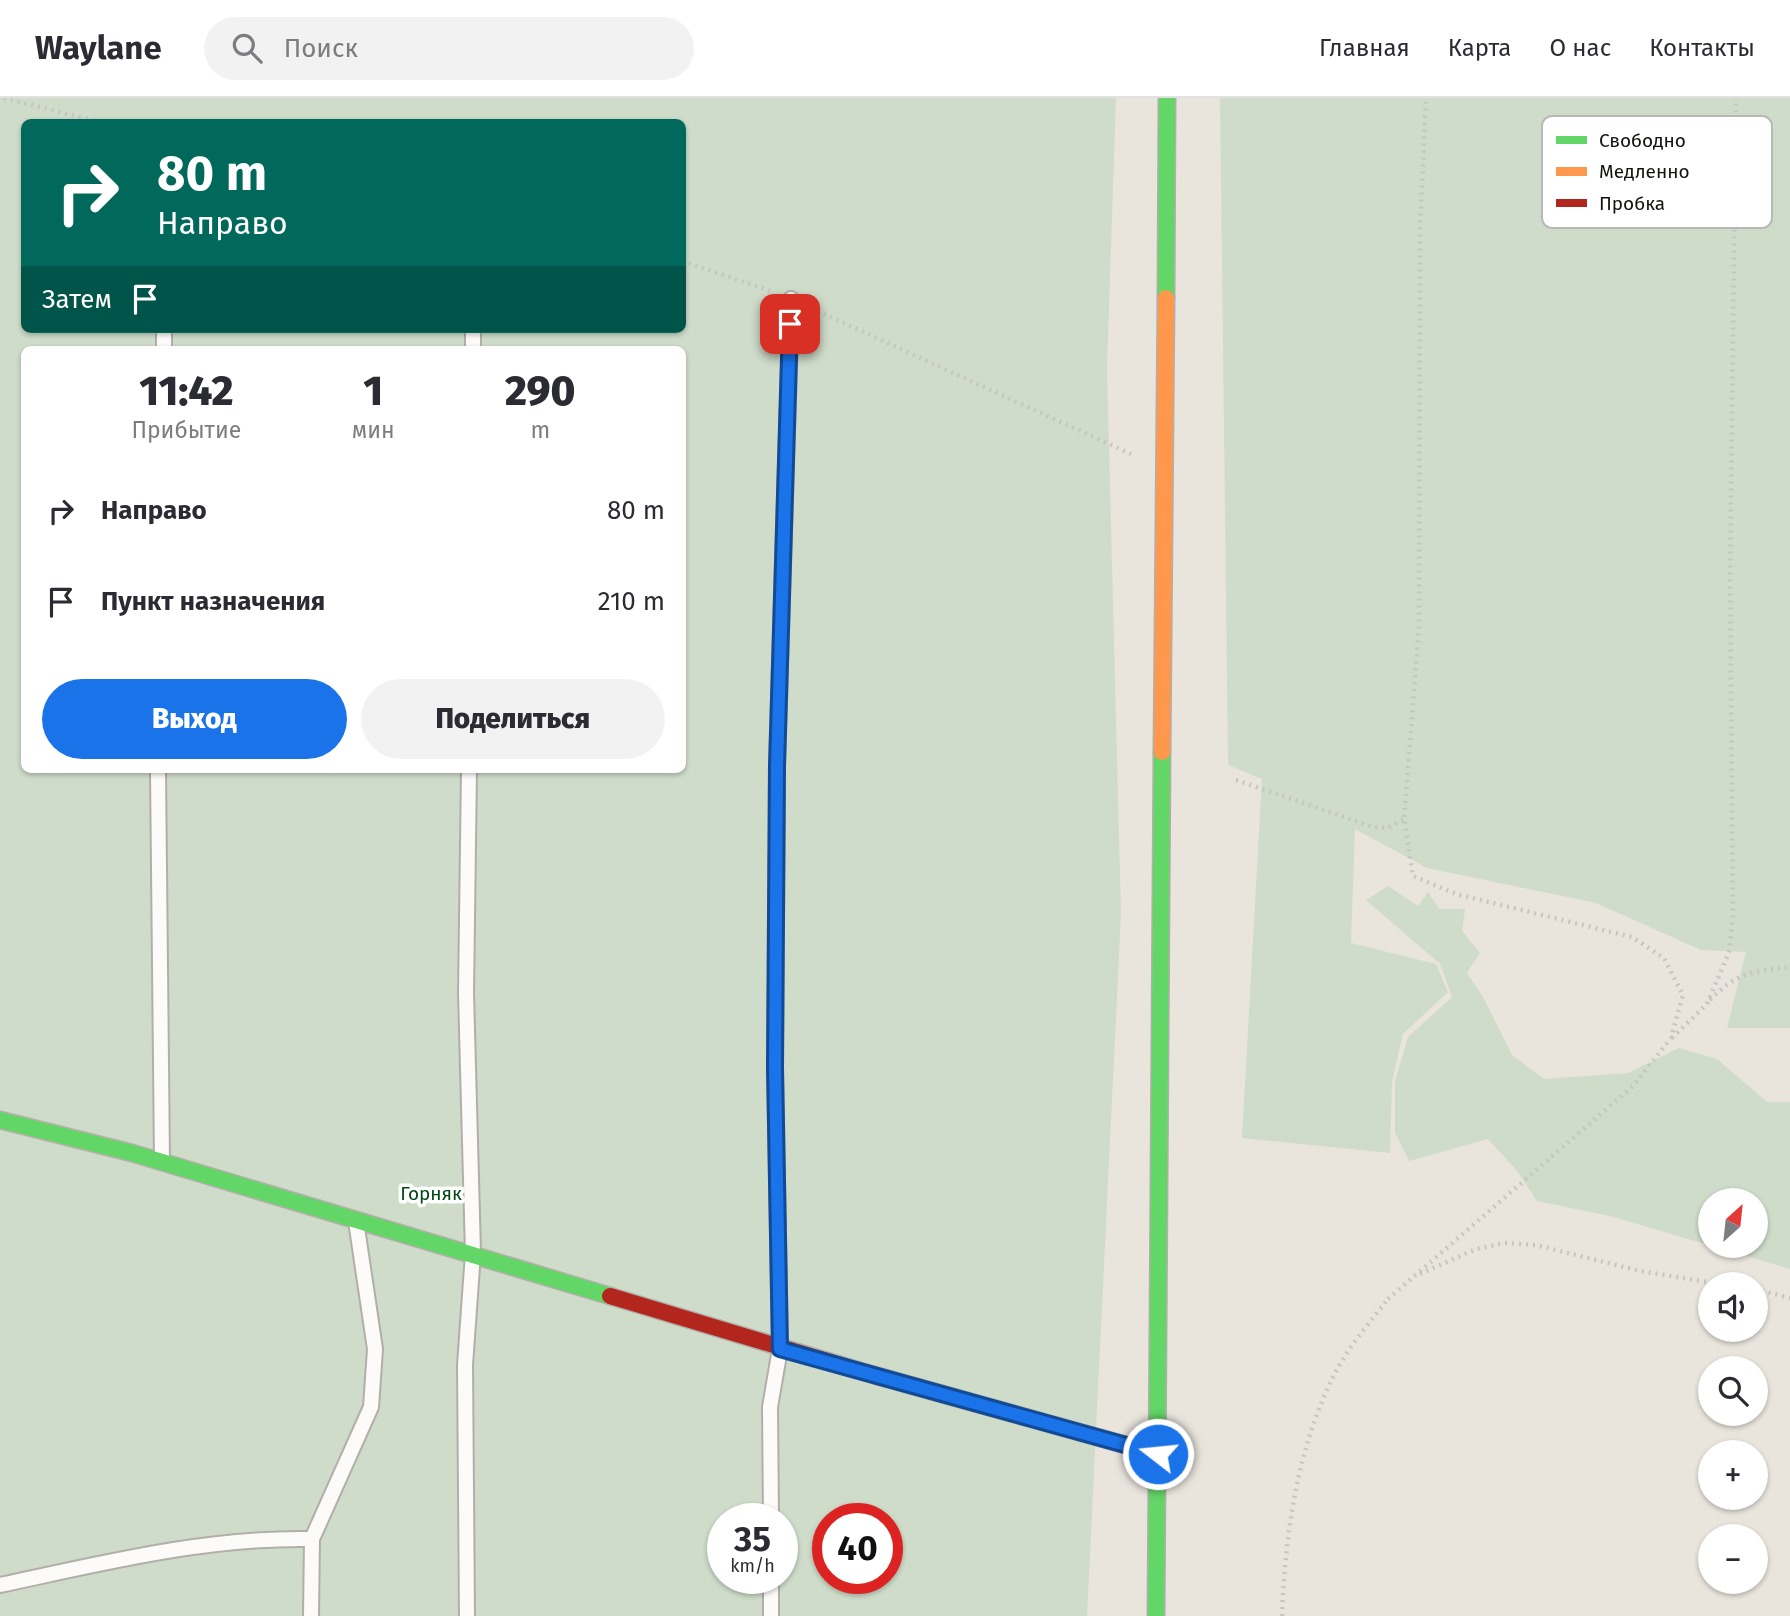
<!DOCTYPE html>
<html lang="ru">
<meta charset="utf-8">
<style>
body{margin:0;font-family:"Fira Sans",sans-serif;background:#f2f2f3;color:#2b2b33;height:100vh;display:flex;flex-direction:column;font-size:26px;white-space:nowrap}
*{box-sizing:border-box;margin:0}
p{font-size:23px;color:#7c7c81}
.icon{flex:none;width:38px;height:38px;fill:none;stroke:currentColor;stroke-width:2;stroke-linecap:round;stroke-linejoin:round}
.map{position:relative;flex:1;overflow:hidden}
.sheet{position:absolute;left:21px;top:248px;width:665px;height:427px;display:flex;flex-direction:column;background:#fff;border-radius:10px;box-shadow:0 2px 5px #0004}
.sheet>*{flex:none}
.banner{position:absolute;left:21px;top:21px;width:665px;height:214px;border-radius:10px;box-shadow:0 2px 5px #0004;background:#00695c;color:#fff;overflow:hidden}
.needle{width:46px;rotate:27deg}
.controls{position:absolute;left:1698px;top:1090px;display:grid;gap:14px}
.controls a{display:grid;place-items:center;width:70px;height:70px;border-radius:50%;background:#fff;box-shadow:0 2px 5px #0004;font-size:35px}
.speed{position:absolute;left:707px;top:1405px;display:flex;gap:14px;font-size:35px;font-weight:700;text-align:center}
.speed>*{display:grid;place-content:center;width:91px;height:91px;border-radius:50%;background:#fff;box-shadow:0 2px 5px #0004;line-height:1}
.speed small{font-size:18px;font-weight:400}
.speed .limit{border:10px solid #d22;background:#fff;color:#111}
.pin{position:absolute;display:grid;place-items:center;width:60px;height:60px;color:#fff;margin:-30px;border-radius:14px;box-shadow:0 4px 10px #0006}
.me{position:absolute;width:77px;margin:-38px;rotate:286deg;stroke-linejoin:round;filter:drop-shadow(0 0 5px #0008)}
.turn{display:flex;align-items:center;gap:24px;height:147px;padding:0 21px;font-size:32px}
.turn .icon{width:91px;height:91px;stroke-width:2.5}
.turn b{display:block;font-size:49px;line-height:60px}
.then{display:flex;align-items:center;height:66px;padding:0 21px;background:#0003;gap:14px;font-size:26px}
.eta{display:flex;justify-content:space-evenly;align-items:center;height:119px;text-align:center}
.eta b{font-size:42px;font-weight:800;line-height:49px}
.action{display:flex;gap:14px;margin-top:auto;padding:14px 21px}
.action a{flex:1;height:80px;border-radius:42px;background:#1a73e8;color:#fff;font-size:28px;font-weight:800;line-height:80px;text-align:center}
.action a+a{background:#f2f2f3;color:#2b2b33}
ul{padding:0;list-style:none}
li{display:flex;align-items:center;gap:21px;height:91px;padding:0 21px}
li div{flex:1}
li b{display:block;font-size:26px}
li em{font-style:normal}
header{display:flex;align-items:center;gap:42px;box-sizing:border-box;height:98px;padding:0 35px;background:#fff;border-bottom:2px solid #e1e1e2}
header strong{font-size:33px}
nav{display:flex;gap:38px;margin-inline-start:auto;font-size:24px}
.search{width:490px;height:63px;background:#f2f2f3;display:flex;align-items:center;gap:18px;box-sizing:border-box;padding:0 24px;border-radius:38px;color:#7c7c81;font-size:26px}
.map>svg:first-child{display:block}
</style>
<header>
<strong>Waylane</strong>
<div class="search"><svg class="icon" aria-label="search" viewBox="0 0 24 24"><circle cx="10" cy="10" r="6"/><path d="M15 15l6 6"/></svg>Поиск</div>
<nav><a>Главная</a><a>Карта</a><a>О нас</a><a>Контакты</a></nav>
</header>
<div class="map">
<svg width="1790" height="1518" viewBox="0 0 1790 1518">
<rect width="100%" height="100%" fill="#e9e5dd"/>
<g fill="#cedcc9" fill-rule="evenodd">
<path d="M0 0H1116L1107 270 1121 816 1087 1518H0ZM24 24H682V231H24ZM24 252H682V672H24ZM723 1421H782V1480H723ZM828 1421H887V1480H828Z"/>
<path d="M1220 0H1790V930H1727L1746 854 1701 852 1596 805 1427 770 1355 731 1351 845 1436 866 1448 894 1403 936 1392 983 1390 1055 1242 1040 1262 681 1228 667Z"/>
<path d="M1388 788 1418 808 1428 794 1439 811H1465L1462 833 1480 855 1467 875 1483 899 1512 957 1544 981 1628 975 1679 950 1717 961 1767 1004H1790V1171L1610 1118 1537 1103 1518 1074 1488 1041 1409 1063 1395 1035V983L1408 939 1452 899 1440 866 1366 802ZM1710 1102H1755V1148H1710Z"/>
</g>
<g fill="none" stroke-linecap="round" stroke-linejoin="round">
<defs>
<g id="lane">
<path d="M164 252V231"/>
<path d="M473 252V231"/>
<path d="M158 672 162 1063"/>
<path d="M771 1421 770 1309 780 1251 775 970 777 668 791 201"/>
<path d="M771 1480V1518"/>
<path d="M0 1487C103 1465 206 1439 312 1441"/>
<path d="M311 1518 312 1441 371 1309 375 1251 356 1123"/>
<path d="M467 1518 465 1267 473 1155 466 895 469 672"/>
</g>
<g id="fast">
<path d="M1166 200 1167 0"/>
<path d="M0 1022 132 1055 610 1198"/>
<path d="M874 1277 1158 1356"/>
<path d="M1156 1518 1162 654"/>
</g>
<path id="slow" d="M1162 654 1166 200"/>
<path id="jam" d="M610 1198 874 1277"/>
</defs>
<use href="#lane" stroke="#b2afa9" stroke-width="18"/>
<use href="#fast" stroke="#b2afa9" stroke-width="19"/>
<use href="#slow" stroke="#b2afa9" stroke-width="19"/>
<use href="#jam" stroke="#b2afa9" stroke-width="19"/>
<g stroke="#c7c5c1" stroke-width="4.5" stroke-dasharray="2 5" stroke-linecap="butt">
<path d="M4 0 100 24"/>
<path d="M682 163 771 193"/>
<path d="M811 210 1131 356"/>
<path d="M1236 682 1373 729 1388 730 1404 721"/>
<path d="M1710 902C1737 874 1752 874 1790 869"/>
<path d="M1672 940 1707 906 1729 854 1733 818 1730 473 1736 0"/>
<path d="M1420 1176 1476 1151 1504 1145 1536 1147 1640 1173 1720 1186"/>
<path d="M1755 1191 1790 1200"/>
<path d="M1388 1201 1633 988 1671 940 1683 897 1664 860 1632 839 1456 796 1413 778 1404 721 1419 529 1420 132 1426 0"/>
<path d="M1282 1518C1285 1437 1297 1352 1333 1279 1347 1251 1369 1225 1388 1201"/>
</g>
<use href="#lane" stroke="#fcfbfa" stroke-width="14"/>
<use href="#fast" stroke="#63d668" stroke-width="16"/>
<use href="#slow" stroke="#ff974d" stroke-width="16"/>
<use href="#jam" stroke="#b3261e" stroke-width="16"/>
</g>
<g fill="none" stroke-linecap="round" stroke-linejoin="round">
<defs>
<path id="route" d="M790 226 777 668 775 970 780 1251 1158 1356"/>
</defs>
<use href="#route" stroke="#114b97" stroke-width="18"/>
<use href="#route" stroke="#1a73e8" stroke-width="12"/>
</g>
<g text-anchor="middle" stroke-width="7" stroke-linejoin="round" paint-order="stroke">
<g font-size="19" fill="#004917" stroke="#fff">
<text x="431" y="1102">Горняк</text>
</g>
</g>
<rect x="1542" y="18" width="230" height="112" rx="10" fill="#fff" stroke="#b8b8b6" stroke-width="2"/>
<rect x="1556" y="38" width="31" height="8" fill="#63d668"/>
<rect x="1556" y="69" width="31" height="9" fill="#ff974d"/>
<rect x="1556" y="101" width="31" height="8" fill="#b3261e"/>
<g font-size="19" fill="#14120c">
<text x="1599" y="49">Свободно</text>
<text x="1599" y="80">Медленно</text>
<text x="1599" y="112">Пробка</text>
</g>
</svg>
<div class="controls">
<a><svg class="needle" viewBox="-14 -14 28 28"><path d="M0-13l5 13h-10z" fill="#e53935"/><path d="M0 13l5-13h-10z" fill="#7c7c81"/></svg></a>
<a><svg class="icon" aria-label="sound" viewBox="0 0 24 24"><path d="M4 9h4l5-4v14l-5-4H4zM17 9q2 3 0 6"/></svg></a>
<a><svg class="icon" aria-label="search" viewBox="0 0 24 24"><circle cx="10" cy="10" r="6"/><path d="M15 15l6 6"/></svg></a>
<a>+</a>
<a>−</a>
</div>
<div class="speed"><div>35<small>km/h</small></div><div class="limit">40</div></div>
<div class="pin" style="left:790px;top:226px;background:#d93025"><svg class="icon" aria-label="arrive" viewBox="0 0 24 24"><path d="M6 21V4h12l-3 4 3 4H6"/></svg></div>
<svg class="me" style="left:1158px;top:1356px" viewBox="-20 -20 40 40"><circle r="17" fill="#1a73e8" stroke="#fff" stroke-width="3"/><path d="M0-11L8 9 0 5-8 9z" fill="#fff"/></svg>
<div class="banner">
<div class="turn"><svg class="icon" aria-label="right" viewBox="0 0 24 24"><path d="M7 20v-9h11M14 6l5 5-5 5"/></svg><div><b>80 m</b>Направо</div></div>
<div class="then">Затем<svg class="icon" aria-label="arrive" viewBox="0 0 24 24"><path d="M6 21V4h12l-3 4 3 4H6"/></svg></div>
</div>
<section class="sheet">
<div class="eta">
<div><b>11:42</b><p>Прибытие</p></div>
<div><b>1</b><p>мин</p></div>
<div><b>290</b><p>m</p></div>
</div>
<ul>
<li><svg class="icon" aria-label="right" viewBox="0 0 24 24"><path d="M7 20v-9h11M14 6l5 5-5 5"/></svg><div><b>Направо</b></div><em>80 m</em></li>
<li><svg class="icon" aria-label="arrive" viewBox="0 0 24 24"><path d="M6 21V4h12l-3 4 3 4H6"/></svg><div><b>Пункт назначения</b></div><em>210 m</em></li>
</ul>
<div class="action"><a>Выход</a><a>Поделиться</a></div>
</section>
</div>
